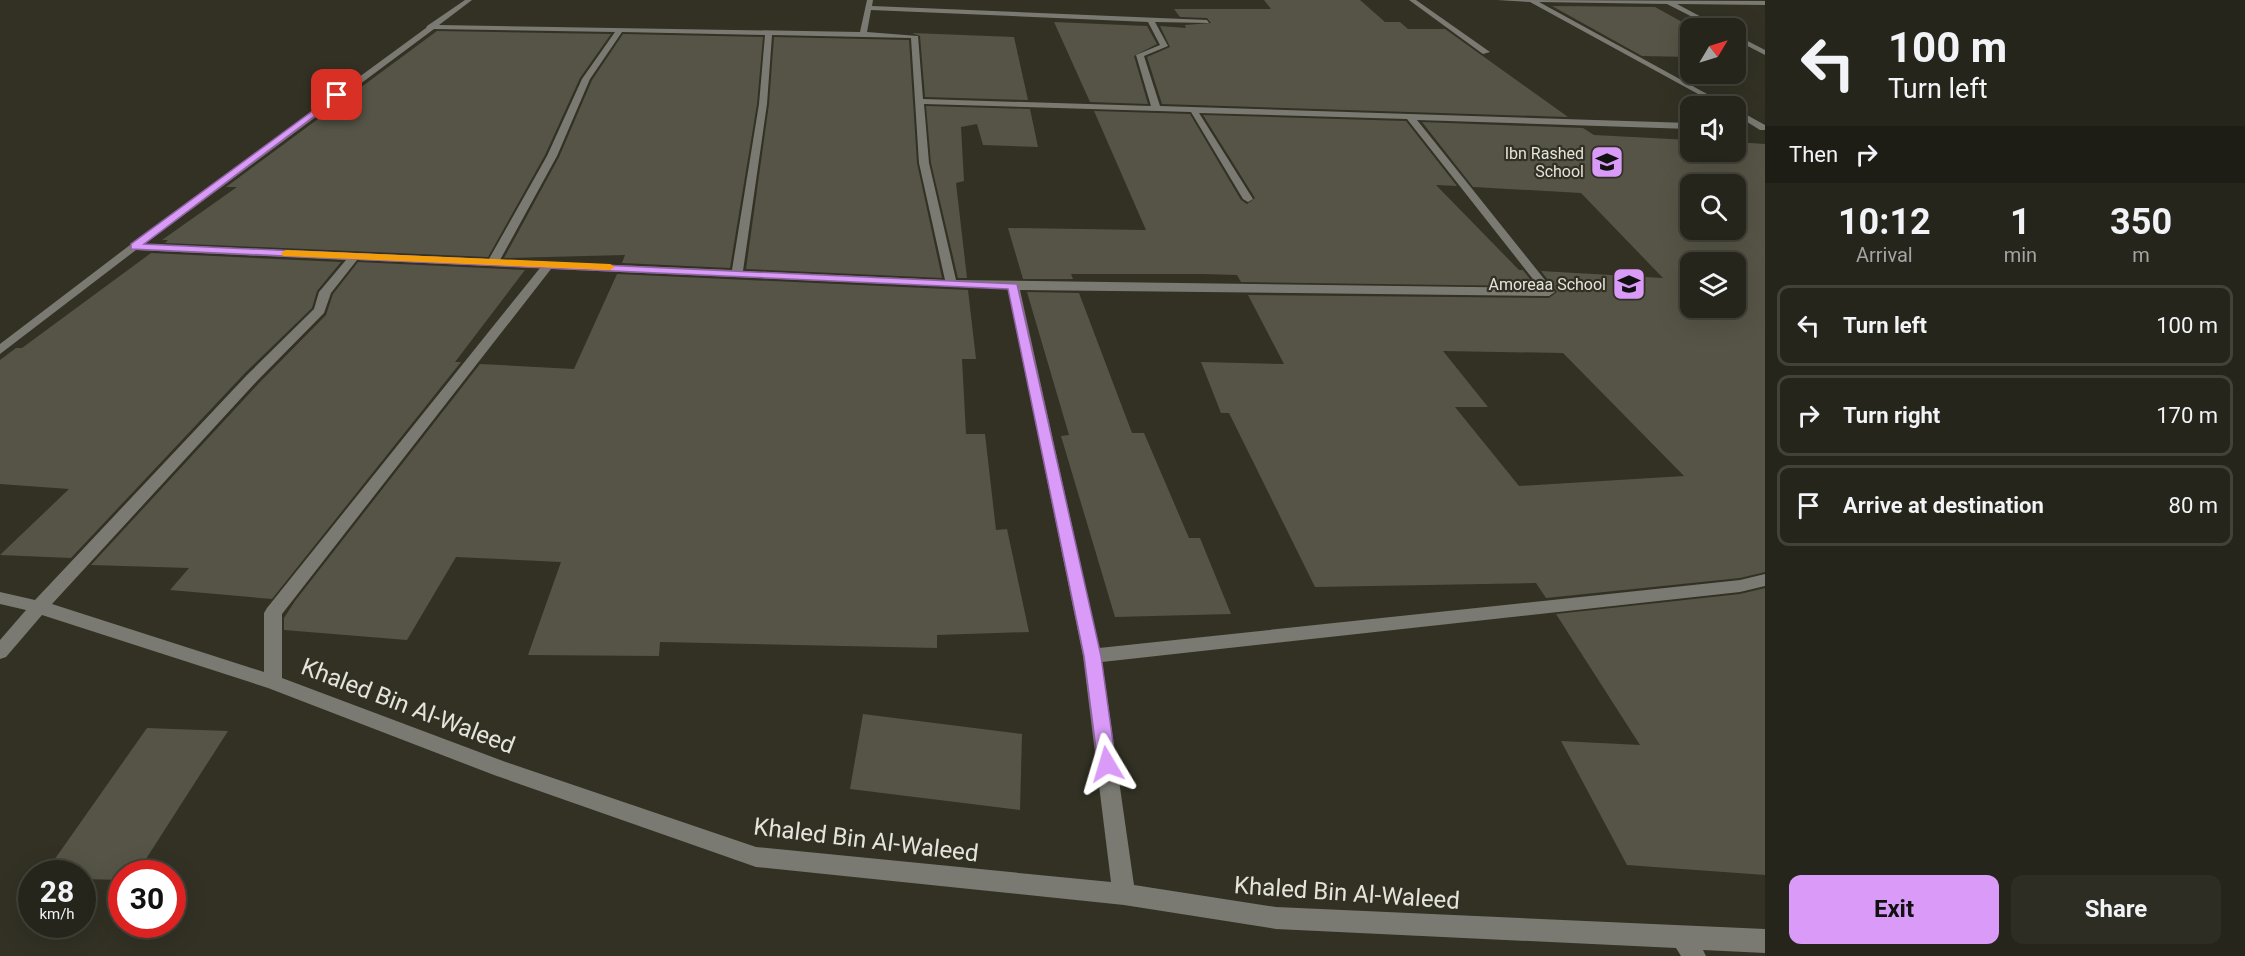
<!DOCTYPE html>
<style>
body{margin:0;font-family:Roboto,sans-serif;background:#2e2d24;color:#f1f3f6;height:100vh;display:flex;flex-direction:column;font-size:22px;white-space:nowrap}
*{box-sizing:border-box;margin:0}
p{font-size:20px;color:#a4a5a3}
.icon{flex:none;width:33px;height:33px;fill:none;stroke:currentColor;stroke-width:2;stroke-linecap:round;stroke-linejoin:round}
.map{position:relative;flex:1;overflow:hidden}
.sheet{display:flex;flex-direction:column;background:#26251b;width:480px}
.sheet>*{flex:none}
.top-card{background:#26251b;color:#f1f3f6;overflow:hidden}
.needle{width:39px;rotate:52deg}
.fabs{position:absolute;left:1680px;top:18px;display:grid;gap:12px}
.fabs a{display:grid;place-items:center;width:66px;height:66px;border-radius:12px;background:#26251b;box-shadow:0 6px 24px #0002,0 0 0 2px #42423a;font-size:30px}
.speed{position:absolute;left:18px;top:860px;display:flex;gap:12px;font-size:30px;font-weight:700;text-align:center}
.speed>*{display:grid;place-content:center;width:78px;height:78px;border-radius:50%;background:#26251b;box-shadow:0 6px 24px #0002,0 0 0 2px #42423a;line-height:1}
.speed small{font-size:15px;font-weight:400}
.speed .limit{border:9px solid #d22;background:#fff;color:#111}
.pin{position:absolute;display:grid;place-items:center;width:51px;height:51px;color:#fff;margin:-26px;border-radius:12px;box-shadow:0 3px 9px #0006}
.me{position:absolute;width:66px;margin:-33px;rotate:353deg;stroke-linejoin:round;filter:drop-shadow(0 0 4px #0008)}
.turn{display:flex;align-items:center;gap:21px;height:126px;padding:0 24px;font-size:27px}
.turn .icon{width:78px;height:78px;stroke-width:2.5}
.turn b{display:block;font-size:42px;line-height:51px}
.then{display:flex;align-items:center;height:57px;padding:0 24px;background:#0003;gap:12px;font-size:22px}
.eta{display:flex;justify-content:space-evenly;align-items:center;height:102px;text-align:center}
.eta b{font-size:36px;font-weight:700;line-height:42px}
.button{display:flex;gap:12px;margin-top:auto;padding:12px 24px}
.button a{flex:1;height:69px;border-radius:12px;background:#d99af8;color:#111;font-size:24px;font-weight:700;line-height:69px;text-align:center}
.button a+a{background:#2e2d24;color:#f1f3f6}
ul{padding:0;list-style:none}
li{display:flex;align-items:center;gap:18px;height:81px;margin:0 12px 9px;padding:0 12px;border:3px solid #42423a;border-radius:12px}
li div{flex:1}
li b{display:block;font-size:22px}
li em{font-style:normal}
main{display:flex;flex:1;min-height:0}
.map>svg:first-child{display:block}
</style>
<main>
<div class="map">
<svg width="1765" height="956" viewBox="0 0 1765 956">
<rect width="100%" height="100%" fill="#323124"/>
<g fill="#555446" fill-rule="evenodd">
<path d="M1264 0H1360L1385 22H1400L1408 29H1445L1568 117 1162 104 1147 57 1170 47 1160 26 1186 28 1185 25 1211 23 1207 18 1180 17 1174 9H1271Z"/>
<path d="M1552 6 1655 7 1693 28H1690V57L1642 56Z"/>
<path d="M1054 22 1147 26 1157 44 1134 56 1148 104 1090 102Z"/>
<path d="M437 31 611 34 580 78 545 155 488 257 165 243 168 240H162L237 187H226Z"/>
<path d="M912 33 1014 37 1028 100 925 97 920 36Z"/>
<path d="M623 34 763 37 757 104 730 268 622 263 625 255 504 258 559 157 592 80Z"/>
<path d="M774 37 909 40 917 163 942 278 746 269 769 104Z"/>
<path d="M926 106 1030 109 1038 147 983 145 977 124 961 127 964 181 956 183 967 278H958L931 163Z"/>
<path d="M1094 111 1190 114 1241 200 1247 204 1255 198 1203 115 1406 121 1457 186 1436 185 1519 270H1523L1535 286 1241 282 1237 275 1202 274H1071L1073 279H1023L1008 228 1146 230Z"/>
<path d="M1422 122 1583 128 1594 135 1690 140V152H1736V142L1765 144V572L1740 578 1546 598 1536 583 1315 587 1229 413H1221L1201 362 1284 364 1248 295 1549 298 1557 292 1541 271 1663 278 1581 193 1473 187ZM1690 184H1736V230H1690ZM1690 262H1736V308H1690ZM1443 351 1563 353 1684 476 1519 486 1455 407H1488Z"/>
<path d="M151 253 341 262 317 291 312 308 245 373 71 558 0 555 69 489 0 484V360L16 348H22Z"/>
<path d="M358 262 525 270 455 362H461L272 599 170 590 189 568 91 565 259 383 326 315 333 294Z"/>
<path d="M617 274 968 290 976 359H962L966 434H985L996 530 1007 529 1029 632 937 635V648L660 642 659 656 528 655 561 562 456 557 407 640 284 630V618L295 601 480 364 574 369Z"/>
<path d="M1027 292 1079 293 1132 433H1144L1189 538H1200L1231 614 1115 617 1061 436 1069 435Z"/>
<path d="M1765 588V875L1627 865 1561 741 1640 745 1556 614 1740 594Z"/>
<path d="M863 714 1022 734 1020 810 850 789Z"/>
<path d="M147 728 228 731 137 873H122V880L82 879V873H45Z"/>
</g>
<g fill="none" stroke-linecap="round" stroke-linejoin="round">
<g fill="#7a7a73" fill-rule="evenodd">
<path d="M465 0H472L439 25 860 32 867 0H873L872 6 1207 20 1209 23 1155 22 1168 46 1144 56 1160 106 1690 123V129L1417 120 1553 290 1555 292 1549 296 1020 290 1099 648 1740 580 1765 574V586L1740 592 1102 662 1134 885 1276 907 1765 929V953L1703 950 1706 956H1681L1676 948 1276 929 1124 905 756 867 494 775 268 688 42 615 6 657 0 659V640L26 610 0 604V592L35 600 247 375 314 309 319 292 346 260 136 250 0 354V344L130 245 426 28 427 26ZM871 10 1148 22 1160 45 1136 55 1151 106 923 99 918 36 867 32ZM434 29 615 32 582 79 547 156 489 259 145 244ZM622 32 765 35 759 104 732 270 500 260 557 156 590 79ZM772 35 911 38 919 163 945 280 743 271 767 104ZM924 104 1191 112 1243 199 1248 202 1253 199 1199 113 1407 119 1540 288 956 280 929 163ZM357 260 540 268 267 608 264 613V672L52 604 257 381 324 313 331 293ZM551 269 1008 289 1083 656 1111 882 756 847 503 761 282 678V614Z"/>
<path d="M1409 0H1416L1490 52 1483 54Z"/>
<path d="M1497 0 1765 1V5L1677 4 1722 28H1714L1667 4 1539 2 1729 106H1720L1530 2Z"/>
<path d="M1736 35 1765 50V55L1736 40Z"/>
<path d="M1736 109 1765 125V130H1760L1736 115Z"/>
</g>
</g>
<path fill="#d99af8" stroke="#8d64a1" stroke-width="1.5" d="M337 93 340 97 144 244 1017 284 1101 656 1116 764 1113 770 1107 772 1100 770 1098 764 1084 656 1008 289 131 249V244Z"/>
<path fill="#f59e0b" d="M286 250 610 264 615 267 610 270 283 256 281 253Z"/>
<defs>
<symbol id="school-square" viewBox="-11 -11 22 22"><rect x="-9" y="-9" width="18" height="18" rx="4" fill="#d99af8" stroke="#323124"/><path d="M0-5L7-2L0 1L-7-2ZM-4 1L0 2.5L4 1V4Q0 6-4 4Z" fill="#111"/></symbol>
</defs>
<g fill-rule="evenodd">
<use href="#school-square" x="1588" y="143" width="38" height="38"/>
<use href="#school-square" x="1610" y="265" width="38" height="38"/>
</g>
<g text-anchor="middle" stroke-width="4.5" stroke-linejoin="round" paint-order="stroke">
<g font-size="16" fill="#e4e4dc" stroke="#323124" text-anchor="end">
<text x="1584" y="159">Ibn Rashed<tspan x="1584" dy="18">School</tspan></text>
<text x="1606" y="290">Amoreaa School</text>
</g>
<g font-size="24" fill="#e4e4dc" stroke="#323124">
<text transform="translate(408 706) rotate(21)" y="8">Khaled Bin Al-Waleed</text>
<text transform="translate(866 840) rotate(7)" y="8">Khaled Bin Al-Waleed</text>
<text transform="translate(1347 893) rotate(4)" y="8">Khaled Bin Al-Waleed</text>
</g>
</g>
</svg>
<div class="fabs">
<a><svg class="needle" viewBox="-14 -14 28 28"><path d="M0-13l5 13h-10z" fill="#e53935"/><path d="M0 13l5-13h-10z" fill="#a4a5a3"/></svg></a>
<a><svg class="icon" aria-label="sound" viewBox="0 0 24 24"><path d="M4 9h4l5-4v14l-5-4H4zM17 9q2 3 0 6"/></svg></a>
<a><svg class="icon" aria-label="search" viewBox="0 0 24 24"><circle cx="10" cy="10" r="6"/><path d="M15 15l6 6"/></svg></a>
<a><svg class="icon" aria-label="layers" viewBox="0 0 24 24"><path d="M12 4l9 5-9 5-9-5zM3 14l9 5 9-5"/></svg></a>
</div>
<div class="speed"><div>28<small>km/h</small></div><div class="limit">30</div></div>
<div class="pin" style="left:337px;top:95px;background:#d93025"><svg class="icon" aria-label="arrive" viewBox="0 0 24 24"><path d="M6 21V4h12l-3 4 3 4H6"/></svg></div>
<svg class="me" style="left:1107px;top:764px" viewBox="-20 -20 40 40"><path d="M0-17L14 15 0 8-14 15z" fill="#d99af8" stroke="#fff" stroke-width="4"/></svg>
</div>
<section class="sheet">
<div class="top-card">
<div class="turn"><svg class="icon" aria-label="left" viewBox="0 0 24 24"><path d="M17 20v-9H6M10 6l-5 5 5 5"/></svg><div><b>100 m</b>Turn left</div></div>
<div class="then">Then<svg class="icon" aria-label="right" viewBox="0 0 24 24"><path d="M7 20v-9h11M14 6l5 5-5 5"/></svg></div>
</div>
<div class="eta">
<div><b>10:12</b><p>Arrival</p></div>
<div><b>1</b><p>min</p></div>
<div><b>350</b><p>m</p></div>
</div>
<ul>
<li><svg class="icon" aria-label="left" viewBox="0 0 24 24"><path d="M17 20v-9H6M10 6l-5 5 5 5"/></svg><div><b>Turn left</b></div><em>100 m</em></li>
<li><svg class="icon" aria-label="right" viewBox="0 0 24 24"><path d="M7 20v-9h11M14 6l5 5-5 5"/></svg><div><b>Turn right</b></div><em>170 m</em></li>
<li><svg class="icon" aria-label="arrive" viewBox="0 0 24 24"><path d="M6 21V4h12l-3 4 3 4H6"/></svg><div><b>Arrive at destination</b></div><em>80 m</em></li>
</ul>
<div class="button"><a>Exit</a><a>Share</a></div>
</section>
</main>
